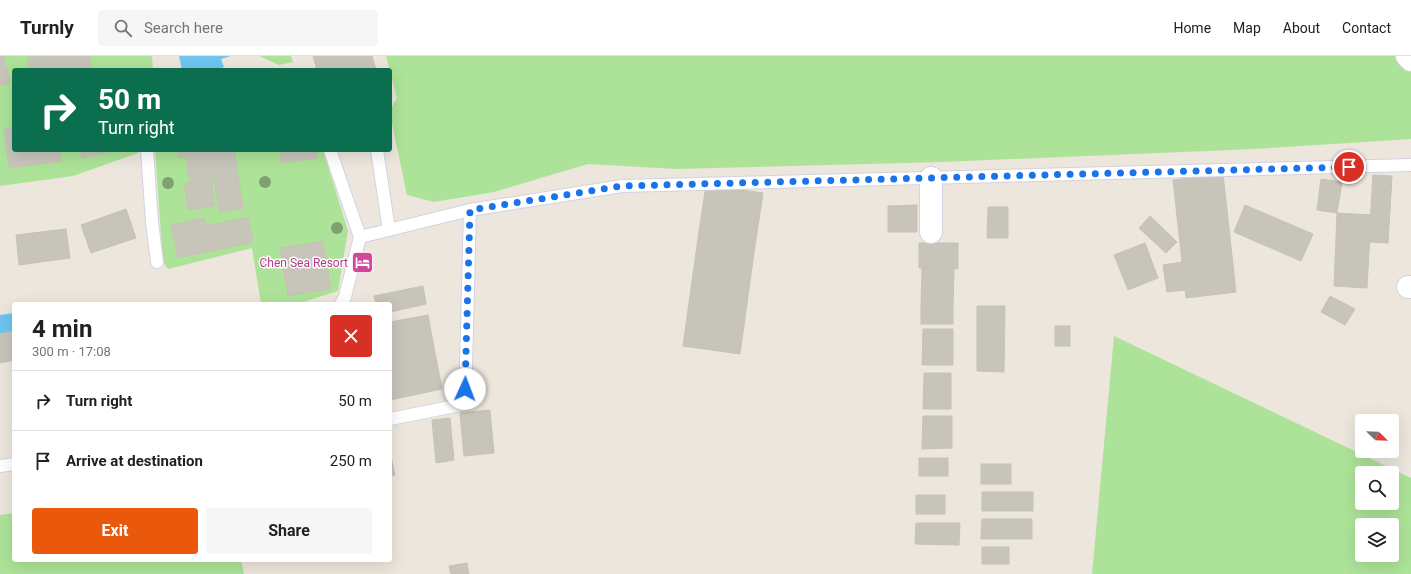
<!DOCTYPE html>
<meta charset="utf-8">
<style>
body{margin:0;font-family:Roboto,sans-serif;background:#f6f6f6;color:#202124;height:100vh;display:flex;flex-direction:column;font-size:15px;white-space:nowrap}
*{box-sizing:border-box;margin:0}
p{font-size:13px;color:#757577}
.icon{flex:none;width:22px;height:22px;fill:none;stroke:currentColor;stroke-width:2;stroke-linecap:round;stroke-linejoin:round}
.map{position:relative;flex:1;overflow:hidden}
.drawer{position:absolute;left:12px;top:246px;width:380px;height:260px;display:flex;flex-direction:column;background:#fff;border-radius:4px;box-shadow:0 4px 16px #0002}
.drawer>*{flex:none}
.hud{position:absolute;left:12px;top:12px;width:380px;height:84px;border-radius:4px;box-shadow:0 4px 16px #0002;background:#0b6e4f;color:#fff;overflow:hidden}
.needle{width:26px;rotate:113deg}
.fabs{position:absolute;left:1355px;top:358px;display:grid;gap:8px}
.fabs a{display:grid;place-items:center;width:44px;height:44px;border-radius:4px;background:#fff;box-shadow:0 4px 16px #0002;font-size:20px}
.pin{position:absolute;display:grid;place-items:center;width:34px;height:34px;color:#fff;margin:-17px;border:2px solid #fff;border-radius:50%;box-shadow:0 1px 4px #0007}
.me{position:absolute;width:44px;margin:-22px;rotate:2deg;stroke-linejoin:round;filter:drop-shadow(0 0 3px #0008)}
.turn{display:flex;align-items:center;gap:14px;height:84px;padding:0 20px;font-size:18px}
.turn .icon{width:52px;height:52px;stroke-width:2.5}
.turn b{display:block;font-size:28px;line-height:34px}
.round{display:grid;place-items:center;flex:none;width:42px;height:42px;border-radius:4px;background:#f6f6f6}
.overview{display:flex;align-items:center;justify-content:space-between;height:68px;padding:0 20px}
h1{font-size:24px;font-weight:700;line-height:30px}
.button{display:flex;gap:8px;margin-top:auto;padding:8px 20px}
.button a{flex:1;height:46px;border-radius:4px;background:#ea580c;color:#fff;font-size:16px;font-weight:700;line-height:46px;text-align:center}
.button a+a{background:#f6f6f6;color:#202124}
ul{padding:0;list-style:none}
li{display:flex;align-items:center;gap:12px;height:60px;padding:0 20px;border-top:1px solid #e0e0e0}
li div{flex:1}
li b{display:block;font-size:15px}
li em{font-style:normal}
header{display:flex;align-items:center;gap:24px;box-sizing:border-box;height:56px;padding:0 20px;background:#fff;border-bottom:1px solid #e0e0e0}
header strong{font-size:19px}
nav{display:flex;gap:22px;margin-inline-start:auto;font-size:14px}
.search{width:280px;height:36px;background:#f6f6f6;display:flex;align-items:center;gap:10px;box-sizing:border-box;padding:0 14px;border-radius:4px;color:#757577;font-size:15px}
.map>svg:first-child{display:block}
</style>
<header>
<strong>Turnly</strong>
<div class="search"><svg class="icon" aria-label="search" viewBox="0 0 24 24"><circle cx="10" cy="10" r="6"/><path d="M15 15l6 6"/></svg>Search here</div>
<nav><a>Home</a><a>Map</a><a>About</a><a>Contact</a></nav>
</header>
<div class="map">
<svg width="1411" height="518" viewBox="0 0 1411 518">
<rect width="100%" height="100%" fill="#ece6dc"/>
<g fill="#ade398" fill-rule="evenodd">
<path d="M0 0H152L153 14H14V94H139L138 97 73 120 0 130Z"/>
<path d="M259 0H291L293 6 279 9Z"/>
<path d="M386 0H1396L1411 14V83L1255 93 942 106 676 113 588 108 494 136 434 146 407 139 390 58V54L397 42Z"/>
<path d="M155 94H323L348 175 338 235 297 248H261L252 192 168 213 163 206Z"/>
<path d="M1114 280 1411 422V518H1092ZM1362 417H1392V447H1362ZM1362 469H1392V499H1362Z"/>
<path d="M14 457V504H241L244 518H0V459Z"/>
</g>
<g fill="#6ec5ef">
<path d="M179 0H231L221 3 224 11 213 14H182Z"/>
<path d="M14 257V275L0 278V259Z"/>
</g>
<g fill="#c7c4ba" stroke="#c7c2b5">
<path d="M0 0H4L10 27 0 29Z"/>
<path d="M37 0H89L92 14H30L27 2Z"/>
<path d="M313 0H372L376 14H317Z"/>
<path d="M14 71V94H60L62 105 9 112 4 73Z"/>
<path d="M80 94H116L82 102Z"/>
<path d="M178 94H204V98L179 102Z"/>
<path d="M209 94H234L235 99 211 103Z"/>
<path d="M280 94H316L317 102 281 107Z"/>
<path d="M210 97 214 123 190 127 186 102Z"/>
<path d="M235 99 239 126 215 130 211 103Z"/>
<path d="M1223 118 1236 236 1186 242 1173 124Z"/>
<path d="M1373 119 1392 120 1388 187 1369 186Z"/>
<path d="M211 123 215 150 188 154 184 128Z"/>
<path d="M1321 123 1342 126 1337 157 1317 154Z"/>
<path d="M239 126 243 152 220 156 215 130Z"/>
<path d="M706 129 763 137 755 190 698 182Z"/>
<path d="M917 149V176H888V150Z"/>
<path d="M1245 149 1313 178 1301 205 1234 176Z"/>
<path d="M988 151H1008V182H987Z"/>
<path d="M126 153 136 182 91 197 81 169Z"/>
<path d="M1337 157 1371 159 1367 232 1334 230Z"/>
<path d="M1150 160 1177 186 1166 197 1139 172Z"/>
<path d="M248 161 253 186 211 195 206 170Z"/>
<path d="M204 162 211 195 178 202 171 169Z"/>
<path d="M66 173 70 202 19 209 16 179Z"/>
<path d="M698 182 755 190 740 298 683 290Z"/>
<path d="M323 185 331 233 310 236 302 189Z"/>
<path d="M919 187H958V213L919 212Z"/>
<path d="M1145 187 1158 222 1128 234 1114 199Z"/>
<path d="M302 189 310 236 288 240 280 192Z"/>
<path d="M1182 206 1185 234 1167 236 1163 209Z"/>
<path d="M922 212 954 213 953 252H921Z"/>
<path d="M423 230 426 248 390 256V248H376L374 240Z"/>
<path d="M1330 240 1355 253 1345 269 1321 256Z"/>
<path d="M977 250H1005L1004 316 977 315Z"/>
<rect x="921" y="252" width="32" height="16"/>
<path d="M428 259 433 286 390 295V266Z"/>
<rect x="1055" y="270" width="15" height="20"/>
<path d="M923 273H953V309H922Z"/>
<path d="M14 275V304L0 307V278Z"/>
<path d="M433 286 437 307 390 316V295Z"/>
<path d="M437 307 442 333 390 344V316Z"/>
<path d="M924 317H951V353H923Z"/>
<path d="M490 354 494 397 464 400 460 357Z"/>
<path d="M923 360H952V392L922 393Z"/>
<path d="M450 362 454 404 436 407 432 364Z"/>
<path d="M390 396 395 419 390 420Z"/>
<rect x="919" y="402" width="29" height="18"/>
<rect x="981" y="408" width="30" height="20"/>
<rect x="982" y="436" width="51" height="19"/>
<rect x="916" y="439" width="29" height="19"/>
<path d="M982 463H1032V483H981Z"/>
<path d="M916 467H960L959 489 915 488Z"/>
<rect x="982" y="491" width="27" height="17"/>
<path d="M467 507 469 518H451L449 510Z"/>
</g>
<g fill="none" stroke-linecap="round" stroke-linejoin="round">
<defs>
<g id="service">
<path d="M147 94 152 166 157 206"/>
<path d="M330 94 360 181"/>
<path d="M377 94 389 174"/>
<path d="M341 248 345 241 360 181 470 154"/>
<path d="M390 363 465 348 470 154 622 130 1411 109"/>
<path d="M0 410 14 408"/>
</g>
<g id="minor">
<path d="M1407 0 1411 4"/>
<path d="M931 176V122"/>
<path d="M1408 231H1411"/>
</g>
</defs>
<use href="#service" stroke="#d1d3e3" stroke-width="14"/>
<use href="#minor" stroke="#d1d3e3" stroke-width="24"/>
<use href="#service" stroke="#fff" stroke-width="12"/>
<use href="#minor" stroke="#fff" stroke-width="22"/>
</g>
<g fill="#7fa071">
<circle cx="265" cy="126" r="6"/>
<circle cx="168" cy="127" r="6"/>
<circle cx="337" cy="172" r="6"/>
</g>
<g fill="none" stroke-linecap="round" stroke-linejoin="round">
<path stroke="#1a73e8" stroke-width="7" stroke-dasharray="0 12.6" d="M465 333 470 154 622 130 1349 111"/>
</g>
<defs>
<symbol id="hotel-square" viewBox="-11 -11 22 22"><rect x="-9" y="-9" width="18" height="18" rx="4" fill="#d1479c" stroke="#fff"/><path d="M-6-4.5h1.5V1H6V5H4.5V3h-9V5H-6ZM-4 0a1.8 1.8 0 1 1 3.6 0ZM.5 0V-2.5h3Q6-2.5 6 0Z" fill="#fff"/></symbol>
</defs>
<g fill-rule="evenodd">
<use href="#hotel-square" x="350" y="194" width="25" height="25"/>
</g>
<g text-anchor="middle" stroke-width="3" stroke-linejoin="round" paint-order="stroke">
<g font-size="12" fill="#b23c85" stroke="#fff" text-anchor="end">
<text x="348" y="211">Chen Sea Resort</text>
</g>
</g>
</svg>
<div class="fabs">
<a><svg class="needle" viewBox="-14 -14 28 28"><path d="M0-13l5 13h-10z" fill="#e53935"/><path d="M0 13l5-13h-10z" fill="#757577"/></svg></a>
<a><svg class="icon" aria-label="search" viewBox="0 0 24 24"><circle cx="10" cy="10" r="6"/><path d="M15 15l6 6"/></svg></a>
<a><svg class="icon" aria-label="layers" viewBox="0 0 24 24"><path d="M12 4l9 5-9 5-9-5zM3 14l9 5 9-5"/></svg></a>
</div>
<div class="pin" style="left:1349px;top:111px;background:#d93025"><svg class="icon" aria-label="arrive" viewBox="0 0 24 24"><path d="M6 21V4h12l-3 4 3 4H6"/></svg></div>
<svg class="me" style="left:465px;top:333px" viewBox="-20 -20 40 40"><circle r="19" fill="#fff"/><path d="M0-13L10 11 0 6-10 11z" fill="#1a73e8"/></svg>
<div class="hud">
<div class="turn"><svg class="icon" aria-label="right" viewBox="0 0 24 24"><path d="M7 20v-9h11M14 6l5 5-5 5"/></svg><div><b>50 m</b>Turn right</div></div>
</div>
<section class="drawer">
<div class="overview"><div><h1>4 min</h1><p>300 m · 17:08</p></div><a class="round" style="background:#d93025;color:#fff"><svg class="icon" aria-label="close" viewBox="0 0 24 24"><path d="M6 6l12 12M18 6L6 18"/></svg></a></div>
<ul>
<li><svg class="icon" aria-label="right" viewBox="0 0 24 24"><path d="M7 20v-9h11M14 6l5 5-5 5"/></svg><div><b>Turn right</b></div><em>50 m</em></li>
<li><svg class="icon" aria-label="arrive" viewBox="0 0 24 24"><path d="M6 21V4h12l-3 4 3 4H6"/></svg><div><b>Arrive at destination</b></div><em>250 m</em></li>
</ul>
<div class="button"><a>Exit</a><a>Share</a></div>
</section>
</div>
